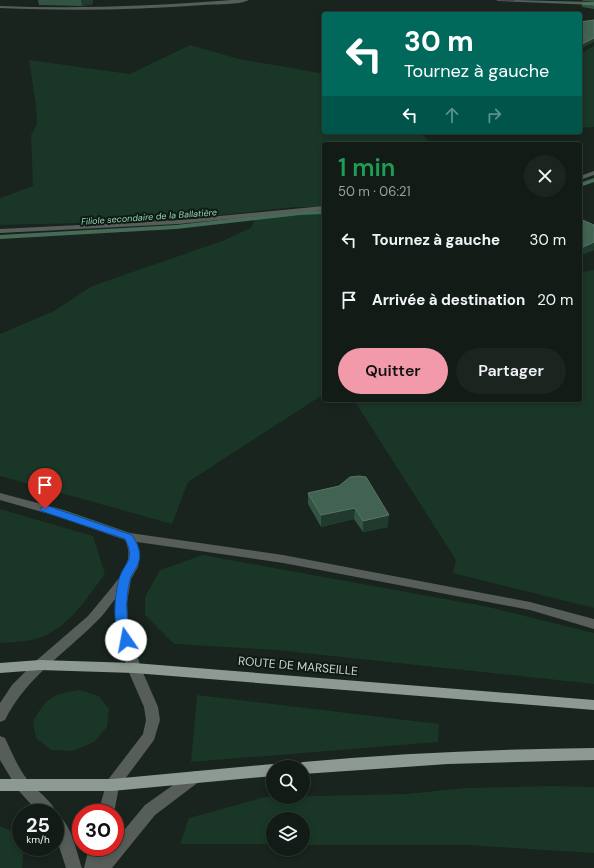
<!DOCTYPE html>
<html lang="fr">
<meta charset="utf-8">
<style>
body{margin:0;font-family:"DM Sans",sans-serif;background:#1b241f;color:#f1f3f6;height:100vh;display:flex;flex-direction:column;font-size:15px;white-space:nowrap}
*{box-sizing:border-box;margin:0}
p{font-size:13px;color:#9ca1a1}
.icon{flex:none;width:22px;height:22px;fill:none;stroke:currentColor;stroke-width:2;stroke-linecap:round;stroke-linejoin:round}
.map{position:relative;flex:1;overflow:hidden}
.side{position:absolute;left:322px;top:142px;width:260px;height:260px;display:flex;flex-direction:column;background:#121b16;border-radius:4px;box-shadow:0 2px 6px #0003,0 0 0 1px #313935}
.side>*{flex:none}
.banner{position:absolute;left:322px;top:12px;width:260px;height:122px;border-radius:4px;box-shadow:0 2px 6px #0003,0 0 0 1px #313935;background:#00695c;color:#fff;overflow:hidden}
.buttons{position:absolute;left:266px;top:760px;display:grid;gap:8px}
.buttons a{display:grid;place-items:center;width:44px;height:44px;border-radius:50%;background:#121b16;box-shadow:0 2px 6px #0003,0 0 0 1px #313935;font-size:20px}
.speed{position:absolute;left:12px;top:804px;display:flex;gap:8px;font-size:20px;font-weight:700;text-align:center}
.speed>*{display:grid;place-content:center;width:52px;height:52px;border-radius:50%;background:#121b16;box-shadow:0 2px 6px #0003,0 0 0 1px #313935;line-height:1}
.speed small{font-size:10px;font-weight:400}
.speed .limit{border:6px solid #d22;background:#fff;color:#111}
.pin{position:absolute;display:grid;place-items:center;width:34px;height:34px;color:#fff;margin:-41px -17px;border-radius:50% 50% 50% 0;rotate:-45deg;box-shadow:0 0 4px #0007}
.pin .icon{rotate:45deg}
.me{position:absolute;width:44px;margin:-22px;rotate:348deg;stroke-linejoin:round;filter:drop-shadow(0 0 3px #0008)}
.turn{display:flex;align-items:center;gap:14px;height:84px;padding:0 16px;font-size:18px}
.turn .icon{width:52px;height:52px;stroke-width:2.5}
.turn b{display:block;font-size:28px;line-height:34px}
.lanes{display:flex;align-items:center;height:38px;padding:0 16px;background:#0003;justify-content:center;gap:20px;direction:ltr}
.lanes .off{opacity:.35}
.round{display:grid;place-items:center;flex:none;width:42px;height:42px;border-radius:21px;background:#1b241f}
.summary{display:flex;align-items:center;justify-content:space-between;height:68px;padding:0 16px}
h1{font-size:24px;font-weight:600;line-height:30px;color:#1e9e55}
.button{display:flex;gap:8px;margin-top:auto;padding:8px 16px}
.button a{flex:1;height:46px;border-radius:24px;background:#f39aaa;color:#111;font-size:16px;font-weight:600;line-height:46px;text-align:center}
.button a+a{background:#1b241f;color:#f1f3f6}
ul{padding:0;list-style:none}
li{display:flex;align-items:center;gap:12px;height:60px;padding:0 16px}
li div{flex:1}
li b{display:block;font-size:15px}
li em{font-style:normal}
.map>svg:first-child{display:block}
</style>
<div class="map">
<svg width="594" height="868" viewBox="0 0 594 868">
<rect width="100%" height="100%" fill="#18241d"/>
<g fill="#193626">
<path d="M190 45 239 59 320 73 324 72V132H419L432 144H324V207H295L168 221 0 225V198L33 186 31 135 37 124 36 107 29 60 130 74Z"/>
<path d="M594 46V127L580 128V54Z"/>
<path d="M324 213V394L188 482 172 524 0 476V334L54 311 92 286 222 241 251 228 256 217Z"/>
<path d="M594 270V608L453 573 456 560 354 400H580V272Z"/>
<path d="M0 509 93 536 105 574C85 600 66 633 31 640 21 642 10 642 0 643Z"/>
<path d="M203 555 489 607 594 633V684L276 650 174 644 145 615V597L160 570Z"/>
<path d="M80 690 99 696 109 709 107 727 94 742 73 751 51 750 36 738 33 722C46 697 53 694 80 690Z"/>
<path d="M197 695 439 724 438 742 191 762Z"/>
<path d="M553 786 594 787V853L466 845H303V819H273V844H180L189 818 265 797 406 794 465 788Z"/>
<path d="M0 826C10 830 21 835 21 847L24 848 22 868H0Z"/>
</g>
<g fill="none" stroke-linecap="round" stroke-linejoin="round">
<g fill="#446b55" fill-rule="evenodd">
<path d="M513 0 594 2V4L515 1Z"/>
<path d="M594 178V182L580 187V183Z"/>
<path d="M324 210V214L300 215 176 229 0 239V235L176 225 300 211Z"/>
</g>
<g fill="#575d59" fill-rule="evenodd">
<path d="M232 0H249C240 5 216 4 204 5 136 10 68 11 0 8V6C77 9 154 6 232 0Z"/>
<path d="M496 0 594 3V5L498 1Z"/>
<path d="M594 171V175L580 180V176Z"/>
<path d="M324 206V210L178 224 0 233V229L178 220Z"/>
<path d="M0 493 64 510 130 533 283 555 530 602 594 619V629L530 610 283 563 137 542 140 556 138 567 131 579 127 603 128 626 141 668 158 707 160 720 154 740 119 787 114 813H98L107 781 143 734 146 720 144 707 127 668 116 626V598C109 606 104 615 96 622 64 654 26 678 5 720L0 722V703L12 685 37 660 88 616C95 608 101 600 108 592 121 576 135 561 125 540L56 516 0 500Z"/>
<path d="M0 736 5 738C13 755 20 773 33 786 40 793 56 805 56 815 71 820 77 854 82 868H66L55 834V813H39L18 790 0 760Z"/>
<path d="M195 771 200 773 202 777 200 781 155 815 112 868H84L89 847H105L103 855 110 847H115V841L145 805 190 773Z"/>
</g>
<g fill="#8d9a92" fill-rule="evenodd">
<path d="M40 660 134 663 594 700V710L134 673 40 670 0 673V663Z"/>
<path d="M594 748V760L448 764 303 774V767H296L298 764 303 762C400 753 497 749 594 748Z"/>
<path d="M273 764 279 767H273V776L112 791H0V779H112Z"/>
</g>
</g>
<g fill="#315542">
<path d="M38 0H93V4L82 6 39 5Z"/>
<path d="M583 0H594V2L582 1Z"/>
<path d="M594 3V9L582 7V4Z"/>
<path d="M580 219 594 225V250L581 255H580Z"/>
<path d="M339 486 388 527 363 532 354 519 321 527 308 504V493Z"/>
</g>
<g fill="#203b2d">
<path d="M81 0H93V4L82 6Z"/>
<path d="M594 38V42L580 49V45Z"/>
<path d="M594 242V250L581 255 583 247Z"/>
<path d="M355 508 354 519 321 527V515Z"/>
<path d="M389 515 388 527 363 532V521Z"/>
</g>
<g fill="#426351" stroke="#587565">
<path d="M594 3V5L582 4Z"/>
<path d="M594 20V38L580 45V22Z"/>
<path d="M580 219 594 225V242L583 247 580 245Z"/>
<path d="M359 476 366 477 389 515 363 521 355 508 321 515 308 493 339 486 350 477Z"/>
</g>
<path fill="#1a73e8" stroke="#114b97" d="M45 505 132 535C138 544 143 555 137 566 135 571 131 575 130 580 125 600 126 621 132 640L130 643 126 645 122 643C112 626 114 598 119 579 124 562 136 561 125 539L41 511 40 509Z"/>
<g text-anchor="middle" stroke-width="4" stroke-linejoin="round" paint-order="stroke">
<g font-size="9" font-style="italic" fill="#94d7b0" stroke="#0f1a14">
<text transform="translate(149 217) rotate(-4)" y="3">Filiole secondaire de la Ballatière</text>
</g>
<g font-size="12" fill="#cfd6d1" stroke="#0f1a14">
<text transform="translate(298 666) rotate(5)" y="4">ROUTE DE MARSEILLE</text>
</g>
</g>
</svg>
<div class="buttons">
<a><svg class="icon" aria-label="search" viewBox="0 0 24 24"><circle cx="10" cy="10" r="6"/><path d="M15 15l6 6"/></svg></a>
<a><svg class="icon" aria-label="layers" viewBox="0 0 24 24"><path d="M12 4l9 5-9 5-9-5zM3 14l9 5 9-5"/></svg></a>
</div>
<div class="speed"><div>25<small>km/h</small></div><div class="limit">30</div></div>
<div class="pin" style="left:45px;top:509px;background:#d93025"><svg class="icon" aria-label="arrive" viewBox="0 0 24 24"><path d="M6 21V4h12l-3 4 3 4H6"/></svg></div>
<svg class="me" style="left:126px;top:640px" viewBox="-20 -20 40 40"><circle r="19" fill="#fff"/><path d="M0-13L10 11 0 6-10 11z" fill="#1a73e8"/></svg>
<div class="banner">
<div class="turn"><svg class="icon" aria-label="left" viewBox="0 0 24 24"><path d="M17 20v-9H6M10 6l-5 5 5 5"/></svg><div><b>30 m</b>Tournez à gauche</div></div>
<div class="lanes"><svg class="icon" aria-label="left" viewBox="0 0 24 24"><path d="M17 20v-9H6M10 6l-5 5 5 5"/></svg><svg class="icon off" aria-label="ahead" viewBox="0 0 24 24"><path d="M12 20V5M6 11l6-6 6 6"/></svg><svg class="icon off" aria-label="right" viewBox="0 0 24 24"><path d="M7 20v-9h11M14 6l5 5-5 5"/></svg></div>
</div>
<section class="side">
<div class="summary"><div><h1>1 min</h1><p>50 m · 06:21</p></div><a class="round"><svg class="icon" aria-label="close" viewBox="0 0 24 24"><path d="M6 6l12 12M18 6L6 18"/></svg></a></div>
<ul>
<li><svg class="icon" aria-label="left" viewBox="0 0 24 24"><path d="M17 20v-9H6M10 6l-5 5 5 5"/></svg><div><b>Tournez à gauche</b></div><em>30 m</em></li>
<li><svg class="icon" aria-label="arrive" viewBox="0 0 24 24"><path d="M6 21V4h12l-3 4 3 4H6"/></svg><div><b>Arrivée à destination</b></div><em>20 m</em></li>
</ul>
<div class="button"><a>Quitter</a><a>Partager</a></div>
</section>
</div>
